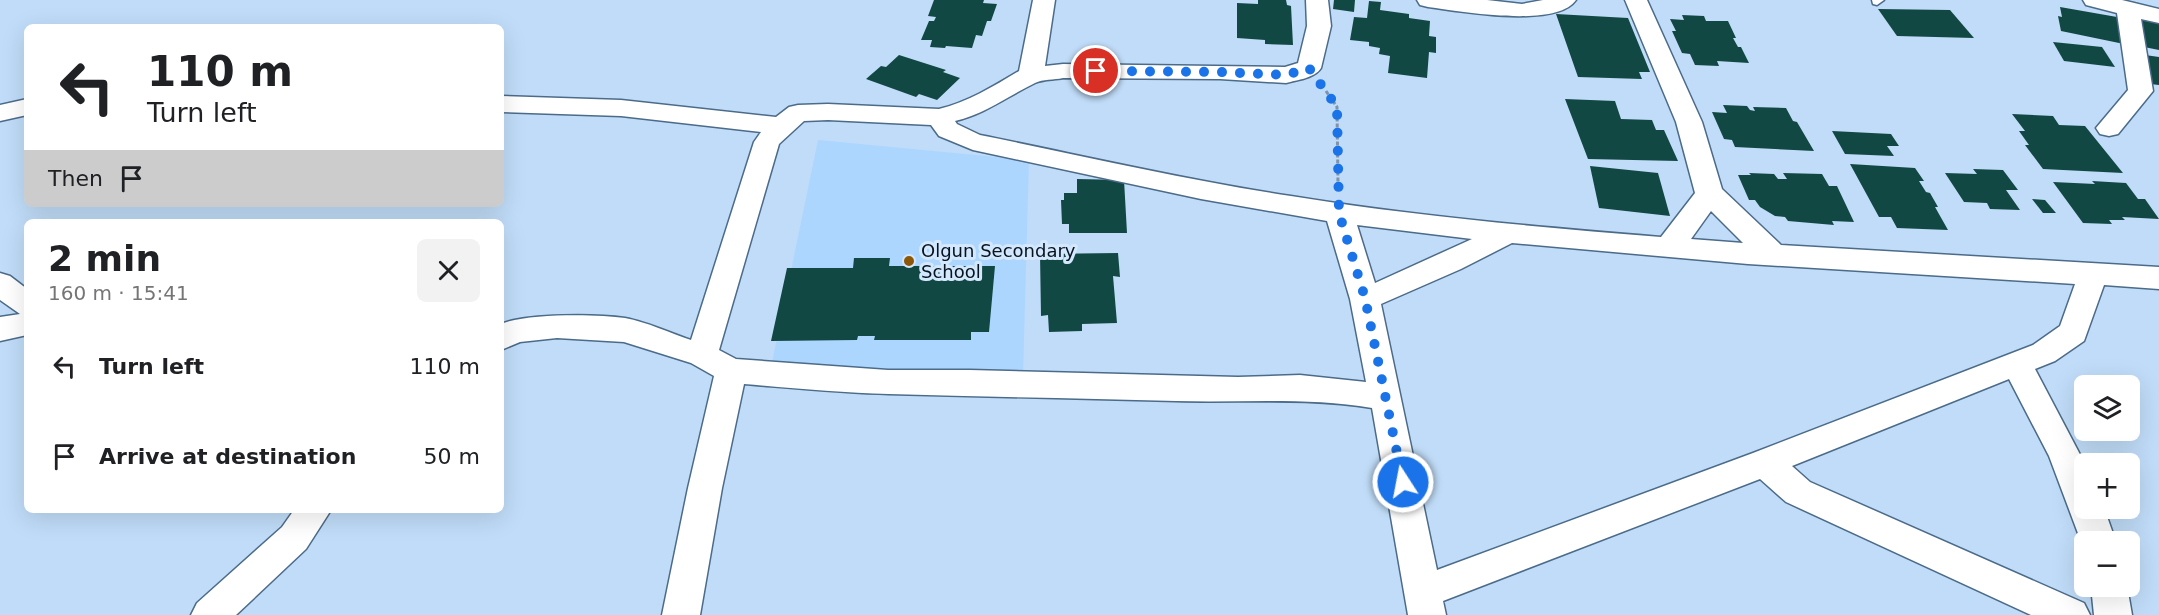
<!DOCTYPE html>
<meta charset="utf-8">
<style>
body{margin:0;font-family:"DejaVu Sans",sans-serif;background:#f2f2f2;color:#202124;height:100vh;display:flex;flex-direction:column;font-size:22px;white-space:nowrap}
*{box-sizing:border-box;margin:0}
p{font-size:20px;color:#757577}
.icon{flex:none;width:33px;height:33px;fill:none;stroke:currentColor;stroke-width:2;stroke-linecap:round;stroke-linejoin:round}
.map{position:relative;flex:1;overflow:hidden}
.drawer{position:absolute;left:24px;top:219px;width:480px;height:294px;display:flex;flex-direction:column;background:#fff;border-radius:9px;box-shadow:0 6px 24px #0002}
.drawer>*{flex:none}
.top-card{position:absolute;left:24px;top:24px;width:480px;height:183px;border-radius:9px;box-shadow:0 6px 24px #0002;background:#fff;color:#202124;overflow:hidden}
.fabs{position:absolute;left:2074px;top:375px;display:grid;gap:12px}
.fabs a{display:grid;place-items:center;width:66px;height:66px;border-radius:9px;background:#fff;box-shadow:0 6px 24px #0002;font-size:30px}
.pin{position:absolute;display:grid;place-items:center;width:51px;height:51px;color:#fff;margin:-26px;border:3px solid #fff;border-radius:50%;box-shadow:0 2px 6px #0007}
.me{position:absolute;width:66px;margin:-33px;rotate:349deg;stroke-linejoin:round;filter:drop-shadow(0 0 4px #0008)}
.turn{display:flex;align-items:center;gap:21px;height:126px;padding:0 24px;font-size:27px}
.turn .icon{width:78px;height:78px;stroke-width:2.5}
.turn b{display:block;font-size:42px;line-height:51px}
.then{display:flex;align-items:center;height:57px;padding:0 24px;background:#0003;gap:12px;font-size:22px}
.round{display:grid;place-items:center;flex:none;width:63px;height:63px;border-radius:9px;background:#f2f2f2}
.overview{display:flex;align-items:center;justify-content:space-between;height:102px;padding:0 24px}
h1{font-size:36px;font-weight:600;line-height:45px}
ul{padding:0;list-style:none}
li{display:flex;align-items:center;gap:18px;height:90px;padding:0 24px}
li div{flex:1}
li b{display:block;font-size:22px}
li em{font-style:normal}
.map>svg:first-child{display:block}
</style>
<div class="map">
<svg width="2159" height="615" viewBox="0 0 2159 615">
<rect width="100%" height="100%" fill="#c0dcf8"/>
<path fill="#add6ff" d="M818 140 1029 160 1023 377 772 362Z"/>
<g fill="#124844">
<path d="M934 0H984L983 3 997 4 991 21H987L982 36 976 35 972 48 946 46 945 48 930 47 932 40H921L929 21H934L936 17 928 16Z"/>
<path d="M1258 0H1286L1287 5 1291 6 1293 45 1265 44V40L1237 38V3L1258 4Z"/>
<path d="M1334 0H1355L1354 12 1333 9Z"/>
<path d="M1369 1 1381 2 1380 10 1409 14V18L1430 21 1429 36 1436 37V53L1429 52 1427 78 1388 73 1390 56 1379 54 1380 48 1369 46V42L1350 40 1354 17 1367 18Z"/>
<path d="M2060 7 2117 17 2124 44 2061 31 2058 16 2062 17Z"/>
<path d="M1878 9 1950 10 1974 38 1897 36Z"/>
<path d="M1556 14 1628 18 1650 72H1639L1642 79 1578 77Z"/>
<path d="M1682 15 1704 16 1706 21H1728L1736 38H1733L1738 47H1741L1749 63 1717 61 1719 66 1695 65 1690 54 1682 53 1672 31H1676L1670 19 1684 20Z"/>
<path d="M2138 15 2159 19V50L2144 47Z"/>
<path d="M2053 42 2102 47 2115 67 2064 61Z"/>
<path d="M2138 54 2159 57V85L2150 84Z"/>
<path d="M899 55 946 70 943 72 960 78 937 100 919 94 916 97 866 79 881 66 886 67Z"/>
<path d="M1565 99 1615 101 1621 119 1652 120 1656 130H1664L1678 161 1588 159Z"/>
<path d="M1723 105 1747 106 1750 110 1755 111 1753 107 1786 108 1793 121 1797 122 1814 151 1735 147 1732 140 1724 139 1712 112 1727 113Z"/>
<path d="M2012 114 2053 116 2059 125 2085 126 2123 173 2043 169 2025 145H2029L2019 131H2025Z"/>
<path d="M1832 131 1891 134 1899 146H1887L1894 156 1845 154Z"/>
<path d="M1850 164 1915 168 1924 181H1919L1926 192 1930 193 1938 207H1935L1948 230 1897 228 1891 217H1879Z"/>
<path d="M1590 166 1658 173 1670 216 1599 208Z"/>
<path d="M1973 169 2003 170 2018 190H2006L2020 210 1990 209 1987 203 1964 202 1945 173 1977 174Z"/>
<path d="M1749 173 1774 174 1778 179H1787L1783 173 1822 174 1829 186H1837L1854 222 1832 221 1834 225 1788 221 1785 217 1775 216 1760 207 1755 200H1749L1738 175H1751Z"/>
<path d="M1077 179 1124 180 1127 233H1069V224H1062L1061 200H1064V193H1077Z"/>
<path d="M2092 181 2126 183 2138 199H2145L2159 219 2122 217 2125 220H2109L2112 224 2083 223 2053 182 2095 184Z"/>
<path d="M2032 199 2045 200 2056 213H2043Z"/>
<path d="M1118 253 1120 277 1113 276 1117 323 1082 324V331L1049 332 1048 315 1041 316 1040 254Z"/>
<path d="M854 258H890L889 266H995L989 332H971V340H874L875 336H858L857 340 771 341 787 268H853Z"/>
</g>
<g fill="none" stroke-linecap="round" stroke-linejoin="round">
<defs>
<path id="lane" d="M1872 0H1884L1877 5 1873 4Z"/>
<g id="street">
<path d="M1033 0H1055L1045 66 1063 64 1285 67 1298 63 1307 26 1306 0H1328L1331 26 1321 68C1315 78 1297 80 1286 83L1220 79 1063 78C1054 80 1043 79 1035 83 1008 96 985 114 955 121L957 124 980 135C1084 156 1187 180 1291 196 1413 216 1537 227 1661 237L1695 193 1676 122 1625 0H1647L1702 122 1722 189 1781 245 2159 267V289L2104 285 2084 341 2055 361 2035 369 2085 464V508H2104L2116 542H2085V552L2049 456 2009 379 1792 466 1810 482 2084 603 2090 615H2031L1786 502 1760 479 1443 601 1446 615H1408L1372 408C1307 397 1241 403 1176 401 1081 398 985 397 889 394 841 393 792 388 744 384L722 488 700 615H662L688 488 714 376 691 363 624 342 557 338 520 342 501 350V324C526 313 598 314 625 318 647 322 670 333 691 340L754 142 761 132 621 116 501 112V96L621 100 776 117 789 107 798 105 828 104 939 109C968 102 994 86 1019 71ZM828 120 931 125 939 136 973 150 1201 199 1327 221 1350 299 1366 382 1300 375 1238 377 970 370H888L736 359 719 350 779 144 804 121ZM1711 211 1743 243 1691 239ZM1357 225 1472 239 1375 283ZM1512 243 1748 264 2075 284 2060 326 2033 345 1753 453 1437 570 1381 304 1461 269Z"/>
<path d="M1417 0H1487L1522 4 1543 0H1576C1556 29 1460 11 1428 7L1420 5Z"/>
<path d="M2083 0H2122L2159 9V23L2141 19 2153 91 2118 134 2109 136 2100 134 2096 128 2128 90 2117 13 2086 5Z"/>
<path d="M27 99V115L0 121V105Z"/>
<path d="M0 273 10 276 27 289V335L0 341V317L20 314 0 300Z"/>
<path d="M294 510H331L306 549 236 615H191L197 603 282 527Z"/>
<path d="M2091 586H2127L2132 615H2094Z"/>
</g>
</defs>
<use href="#lane" stroke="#4b6b89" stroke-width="3"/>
<use href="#street" stroke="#4b6b89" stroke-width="3"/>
<path stroke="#7e94ab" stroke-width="3" stroke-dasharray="4 2" stroke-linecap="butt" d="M1326 91 1337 107 1338 185"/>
<use href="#lane" fill="#fff" fill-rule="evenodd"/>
<use href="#street" fill="#fff" fill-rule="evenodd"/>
</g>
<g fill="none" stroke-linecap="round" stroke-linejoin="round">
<path stroke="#1a73e8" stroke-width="10" stroke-dasharray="0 18" d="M1096 71 1220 72 1286 75 1309 68 1337 107 1339 213 1365 298 1403 482"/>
</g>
<circle fill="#8d5708" stroke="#d3e8fd" stroke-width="2" cx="909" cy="261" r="6"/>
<g text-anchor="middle" stroke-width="6" stroke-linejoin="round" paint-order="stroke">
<g font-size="18" fill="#07131f" stroke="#d3e8fd" text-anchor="start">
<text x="921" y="257">Olgun Secondary<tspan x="921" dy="21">School</tspan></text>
</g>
</g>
</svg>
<div class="fabs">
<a><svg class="icon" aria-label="layers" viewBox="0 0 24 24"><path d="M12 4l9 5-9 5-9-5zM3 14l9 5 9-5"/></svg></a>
<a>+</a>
<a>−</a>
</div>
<div class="pin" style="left:1096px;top:71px;background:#d93025"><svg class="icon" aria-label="arrive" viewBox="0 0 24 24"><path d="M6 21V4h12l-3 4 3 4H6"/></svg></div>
<svg class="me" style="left:1403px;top:482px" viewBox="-20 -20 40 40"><circle r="17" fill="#1a73e8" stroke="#fff" stroke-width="3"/><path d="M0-11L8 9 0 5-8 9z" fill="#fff"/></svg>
<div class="top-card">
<div class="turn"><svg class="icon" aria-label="left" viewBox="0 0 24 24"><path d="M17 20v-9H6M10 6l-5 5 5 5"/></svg><div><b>110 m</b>Turn left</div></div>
<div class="then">Then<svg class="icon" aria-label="arrive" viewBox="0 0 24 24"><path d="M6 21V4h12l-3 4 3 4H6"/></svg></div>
</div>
<section class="drawer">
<div class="overview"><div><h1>2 min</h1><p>160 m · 15:41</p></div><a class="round"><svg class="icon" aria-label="close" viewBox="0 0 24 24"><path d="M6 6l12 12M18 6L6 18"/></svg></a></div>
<ul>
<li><svg class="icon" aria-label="left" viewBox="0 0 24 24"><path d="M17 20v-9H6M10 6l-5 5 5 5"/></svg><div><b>Turn left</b></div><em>110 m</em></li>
<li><svg class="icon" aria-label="arrive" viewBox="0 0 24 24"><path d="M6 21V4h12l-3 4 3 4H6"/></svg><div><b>Arrive at destination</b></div><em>50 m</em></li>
</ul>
</section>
</div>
